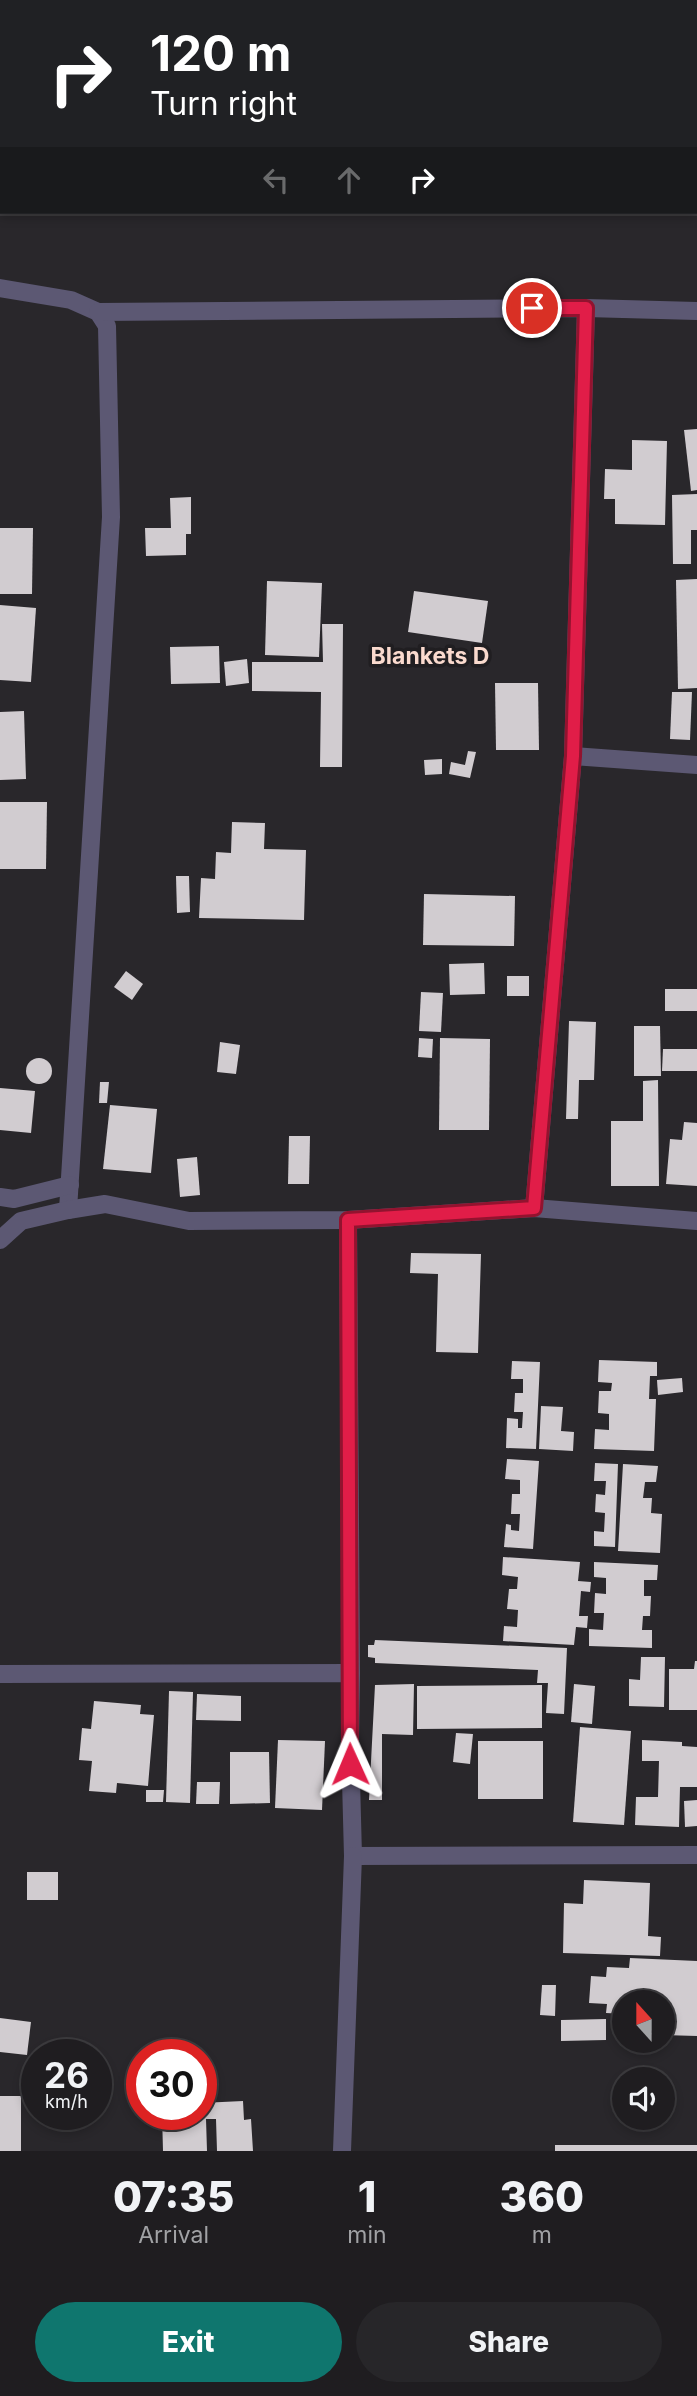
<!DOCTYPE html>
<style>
body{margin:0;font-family:Inter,sans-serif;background:#272629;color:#f1f3f6;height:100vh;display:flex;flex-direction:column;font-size:26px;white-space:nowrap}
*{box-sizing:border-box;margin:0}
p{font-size:23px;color:#a1a2a5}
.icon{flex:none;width:38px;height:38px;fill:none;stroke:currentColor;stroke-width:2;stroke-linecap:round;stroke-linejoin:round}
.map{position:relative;height:2151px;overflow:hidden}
.side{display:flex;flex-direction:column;background:#1f1d20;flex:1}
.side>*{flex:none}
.guide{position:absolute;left:0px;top:0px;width:698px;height:214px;box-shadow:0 4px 10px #0003,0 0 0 2px #3c3b3e;background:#202124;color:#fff;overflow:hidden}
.needle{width:46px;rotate:339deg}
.controls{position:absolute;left:612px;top:1990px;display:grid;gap:14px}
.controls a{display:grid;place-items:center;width:63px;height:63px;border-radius:50%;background:#1f1d20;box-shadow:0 4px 10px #0003,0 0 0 2px #3c3b3e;font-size:35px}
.speed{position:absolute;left:21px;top:2039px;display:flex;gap:14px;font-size:35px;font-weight:700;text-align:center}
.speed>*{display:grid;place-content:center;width:91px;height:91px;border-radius:50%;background:#1f1d20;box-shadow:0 4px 10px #0003,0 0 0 2px #3c3b3e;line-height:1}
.speed small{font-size:18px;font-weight:400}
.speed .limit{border:10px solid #d22;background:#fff;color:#111}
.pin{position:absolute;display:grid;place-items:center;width:60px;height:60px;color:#fff;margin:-30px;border:4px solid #fff;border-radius:50%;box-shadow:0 2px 7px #0007}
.me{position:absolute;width:77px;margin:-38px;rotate:359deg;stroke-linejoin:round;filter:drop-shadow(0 0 5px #0008)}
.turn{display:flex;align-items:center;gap:24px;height:147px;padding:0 35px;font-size:32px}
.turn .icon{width:91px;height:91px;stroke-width:2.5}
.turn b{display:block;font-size:49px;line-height:60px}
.lanes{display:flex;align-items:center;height:66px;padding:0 35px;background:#0003;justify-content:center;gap:35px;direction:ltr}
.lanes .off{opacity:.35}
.eta{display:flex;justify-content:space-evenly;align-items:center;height:119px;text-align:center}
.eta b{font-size:42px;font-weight:800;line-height:49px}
.button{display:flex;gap:14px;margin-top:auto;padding:14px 35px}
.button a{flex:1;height:80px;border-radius:42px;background:#0f766e;color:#fff;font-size:28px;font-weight:800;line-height:80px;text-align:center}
.button a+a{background:#272629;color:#f1f3f6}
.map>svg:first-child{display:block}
</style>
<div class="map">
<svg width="697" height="2151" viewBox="0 0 697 2151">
<rect width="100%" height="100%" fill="#29272b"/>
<g fill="#d1ccd0">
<path d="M697 429V490L691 491 684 430Z"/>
<path d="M632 440 667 441 665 525 615 524V499H604L605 469 632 470Z"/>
<path d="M697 494V530H691V564H673L672 495Z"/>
<path d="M191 497V534H186V555L146 556 145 528H171L170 498Z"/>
<path d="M0 528H33L32 594H0Z"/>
<path d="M697 579V688L678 689 676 580Z"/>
<path d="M267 581 322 583 319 657 265 655Z"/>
<path d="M414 591 488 601 482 643 408 632Z"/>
<path d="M0 605 36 608 31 682 0 680Z"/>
<path d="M322 624H343L342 767H320L321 692 252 691V662H323Z"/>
<path d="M219 646 220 683 171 684 170 647Z"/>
<path d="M247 659 249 683 226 686 224 662Z"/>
<path d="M495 683H538L539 750H496Z"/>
<path d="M672 692H692L690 740 670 739Z"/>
<path d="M24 711 26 779 0 780V712Z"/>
<path d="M468 751 476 752 470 778 449 774 451 762 465 765Z"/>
<path d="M442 759V774L425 775 424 760Z"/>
<path d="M0 802H47L46 869H0Z"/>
<path d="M232 822 265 823 264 849 306 850 304 920 199 918 201 878 215 879 216 852 231 853Z"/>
<path d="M176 876H189L190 912 177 913Z"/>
<path d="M424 894 515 896 514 946 423 945Z"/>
<path d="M484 963 485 994 450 995 449 964Z"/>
<path d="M126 971 143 984 132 1000 114 987Z"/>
<rect x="507" y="976" width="22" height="20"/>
<rect x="665" y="989" width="32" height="22"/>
<path d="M421 992 443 993 441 1032 419 1031Z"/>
<path d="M569 1021 596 1022 594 1080H579L578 1119H566Z"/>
<path d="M634 1026H660L661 1076H634Z"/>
<path d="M419 1038 433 1039 432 1058 418 1057Z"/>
<path d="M440 1038 490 1039 489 1130H439Z"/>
<path d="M220 1042 240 1045 236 1074 217 1072Z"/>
<path d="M663 1049H697V1071H662Z"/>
<circle cx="39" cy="1071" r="13"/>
<path d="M658 1080 659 1186H611V1121H643V1081Z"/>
<path d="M100 1082H109L107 1103H99Z"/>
<path d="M0 1088 35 1091 31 1133 0 1130Z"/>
<path d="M110 1105 157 1109 151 1173 103 1169Z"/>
<path d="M684 1122 697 1123V1186L666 1184 670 1139 682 1140Z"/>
<path d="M289 1136H310L309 1184H288Z"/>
<path d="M197 1157 200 1195 180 1197 177 1159Z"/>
<path d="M411 1253 481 1254 478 1353 436 1352 438 1274 410 1273Z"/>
<path d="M599 1360 657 1362V1376H650L649 1399H656L654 1451 594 1449 595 1429 609 1430V1414L598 1413 599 1391H611L612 1383 598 1382Z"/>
<path d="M512 1361 540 1362 536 1449 506 1448 507 1418 518 1419V1428H522L523 1412H514L515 1393H523V1379H511Z"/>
<path d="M682 1378 683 1392 658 1395 657 1380Z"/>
<path d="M541 1406 563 1407 561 1431 574 1432 573 1451 539 1449Z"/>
<path d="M507 1459 539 1461 533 1549 504 1547 506 1524 511 1525V1530L519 1531 520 1514H511L512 1494H520V1480L505 1479Z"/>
<path d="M595 1463 618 1464 615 1547 594 1546V1531L604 1532 605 1513 595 1512 596 1494 605 1495 606 1481H594Z"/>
<path d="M623 1464 658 1466 656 1482H645L643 1498H652L651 1513 662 1514 660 1553 618 1551Z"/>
<path d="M503 1557 580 1562 578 1581 591 1582 590 1592 581 1591 579 1616H588L587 1628 576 1627 574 1645 503 1641 504 1626 517 1627 518 1610 507 1609 509 1589H517L518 1577 502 1575Z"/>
<path d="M594 1562 658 1565 657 1580H644V1596H651L650 1616H643L642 1630H652V1648L589 1646V1629L603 1630 604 1613H594L595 1593 606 1594V1578L594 1577Z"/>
<path d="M375 1640 567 1648 564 1714 546 1713 548 1683H537L538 1670 375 1663V1658L368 1657V1645H374Z"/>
<path d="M641 1657H665L664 1707 629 1706V1679L640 1680Z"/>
<path d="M695 1661H697V1710H669V1669H694Z"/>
<path d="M414 1684 413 1735 382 1734V1800H369L375 1685Z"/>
<path d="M574 1684 595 1686 592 1724 571 1722Z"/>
<path d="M542 1685V1728L417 1729V1686Z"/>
<path d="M169 1691 193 1692 190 1803 166 1802Z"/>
<path d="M197 1694 241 1696V1721L196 1720Z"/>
<path d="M94 1701 141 1705 140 1714 154 1715 148 1786 117 1783 116 1793 89 1791 92 1761 79 1760 82 1728 91 1729Z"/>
<path d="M580 1727 631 1731 624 1825 573 1822Z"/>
<path d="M456 1733 473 1734 470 1764 453 1762Z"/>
<path d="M278 1740 325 1741 322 1810 275 1808Z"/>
<path d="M642 1740 682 1742V1746L697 1747V1787H680L679 1827 635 1825 636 1797H658L659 1761H642Z"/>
<rect x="478" y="1741" width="65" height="58"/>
<path d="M230 1752H269L270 1803 230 1804Z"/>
<path d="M197 1782H220L219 1804H196Z"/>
<path d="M146 1790H164L163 1802H146Z"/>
<path d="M697 1800V1826L685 1827 684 1801Z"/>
<rect x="27" y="1872" width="31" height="28"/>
<path d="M584 1880 650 1883 648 1936 661 1937 660 1956 563 1953 564 1903 583 1904Z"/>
<path d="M630 1958 697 1961V2036L663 2035V2002H625V2014L606 2013 607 2004 589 2003 591 1976 606 1977 607 1967 629 1968Z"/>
<path d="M542 1985H556L555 2016 540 2015Z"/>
<path d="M0 2018 31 2022 27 2055 0 2052Z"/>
<path d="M606 2019V2040L561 2041V2020Z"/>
<rect x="0" y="2096" width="21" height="55"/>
<path d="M243 2101 244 2120 251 2119 253 2151H217L216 2119H206L207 2151H163L162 2114H201V2103Z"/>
<rect x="555" y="2145" width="142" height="6"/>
</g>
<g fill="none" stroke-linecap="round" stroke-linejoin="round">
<g stroke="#5c5873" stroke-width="18">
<path d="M0 288 71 300 98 312 107 326 111 517 68 1210"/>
<path d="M98 312 586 308 697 311"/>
<path d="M573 756 697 765"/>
<path d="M0 1197 14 1199 70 1185"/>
<path d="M534 1208 573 756 586 308"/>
<path d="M348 1220 351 1673"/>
<path d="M0 1240 21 1221 68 1210 105 1204 189 1221 348 1220 534 1208 697 1221"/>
<path d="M0 1674 351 1673 350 1742 353 1856 697 1855"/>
<path d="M342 2151 353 1856"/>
</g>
</g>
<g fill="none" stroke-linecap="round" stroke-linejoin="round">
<defs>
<path id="route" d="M350 1764 348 1220 534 1208 573 756 586 308H532"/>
</defs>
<use href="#route" stroke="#92132f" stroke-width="18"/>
<use href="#route" stroke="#e11d48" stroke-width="12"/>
</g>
<g text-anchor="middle" stroke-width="7" stroke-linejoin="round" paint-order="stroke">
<g font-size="23" font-weight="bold" fill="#fadace" stroke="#201e21">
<text x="430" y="664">Blankets D</text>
</g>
</g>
</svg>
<div class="controls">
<a><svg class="needle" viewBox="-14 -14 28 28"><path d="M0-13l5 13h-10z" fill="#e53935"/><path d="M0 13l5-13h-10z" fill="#a1a2a5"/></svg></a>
<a><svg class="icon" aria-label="sound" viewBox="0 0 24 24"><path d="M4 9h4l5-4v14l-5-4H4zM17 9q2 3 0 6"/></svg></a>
</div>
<div class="speed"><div>26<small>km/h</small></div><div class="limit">30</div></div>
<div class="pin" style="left:532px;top:308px;background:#d93025"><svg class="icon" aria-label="arrive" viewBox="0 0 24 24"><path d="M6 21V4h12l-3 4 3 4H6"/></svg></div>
<svg class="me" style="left:350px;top:1764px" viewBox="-20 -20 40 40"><path d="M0-17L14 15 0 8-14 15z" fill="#e11d48" stroke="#fff" stroke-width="4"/></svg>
<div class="guide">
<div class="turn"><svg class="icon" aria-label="right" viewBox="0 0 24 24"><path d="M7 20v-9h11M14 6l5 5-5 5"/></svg><div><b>120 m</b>Turn right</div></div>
<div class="lanes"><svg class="icon off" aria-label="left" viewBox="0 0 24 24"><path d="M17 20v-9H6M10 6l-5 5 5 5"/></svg><svg class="icon off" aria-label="ahead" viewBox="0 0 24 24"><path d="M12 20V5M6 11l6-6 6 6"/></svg><svg class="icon" aria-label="right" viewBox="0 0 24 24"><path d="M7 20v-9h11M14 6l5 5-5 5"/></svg></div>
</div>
</div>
<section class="side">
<div class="eta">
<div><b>07:35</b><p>Arrival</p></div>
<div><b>1</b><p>min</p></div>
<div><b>360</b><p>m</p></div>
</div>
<div class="button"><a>Exit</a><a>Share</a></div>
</section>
